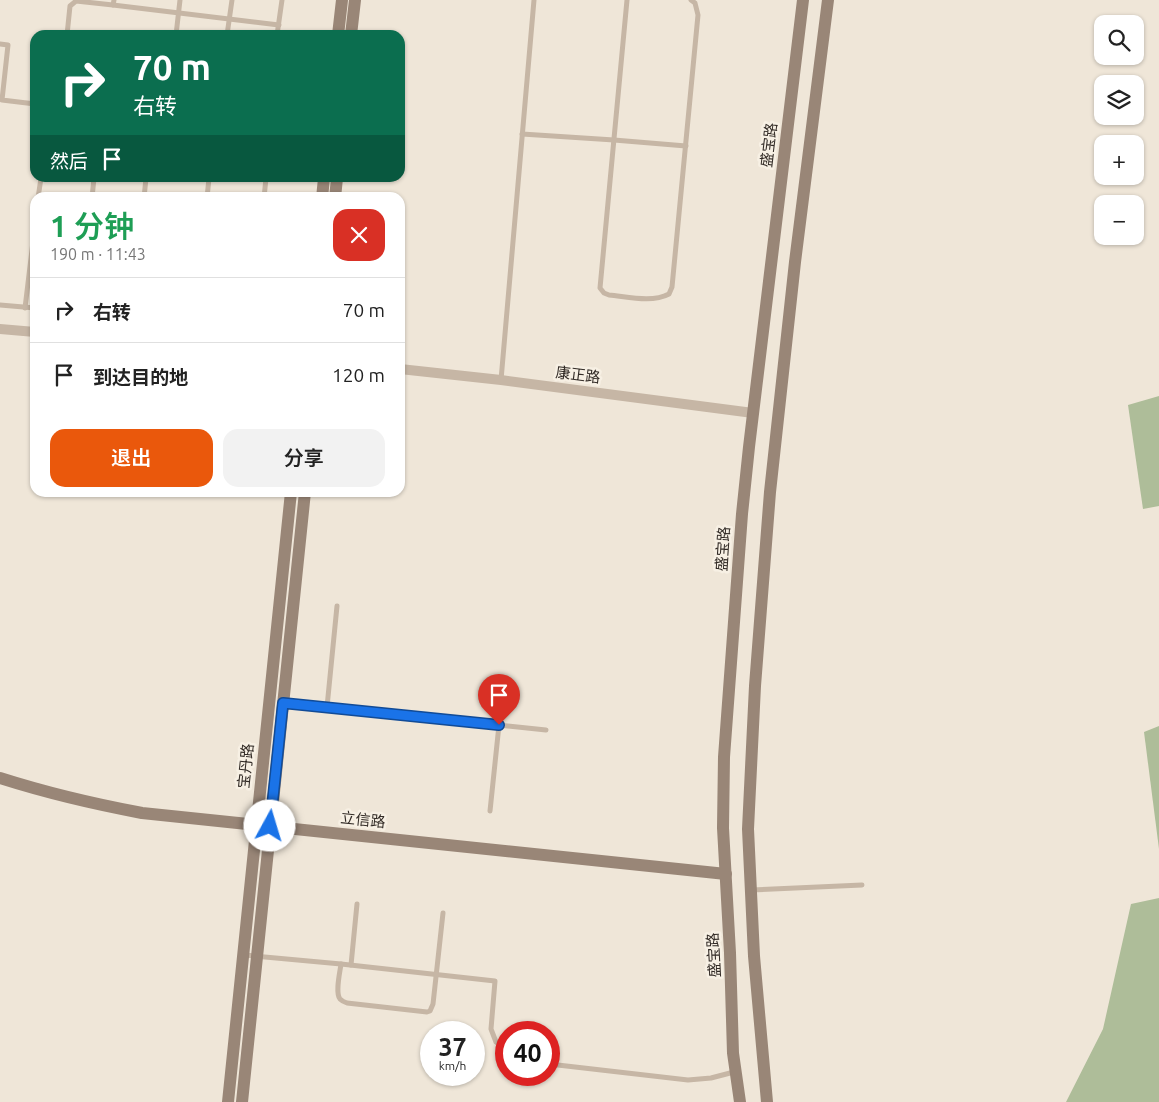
<!DOCTYPE html>
<html lang="zh">
<meta charset="utf-8">
<style>
body{margin:0;font-family:Ubuntu,"Noto Sans SC",sans-serif;background:#f2f2f2;color:#222;height:100vh;display:flex;flex-direction:column;font-size:19px;white-space:nowrap}
*{box-sizing:border-box;margin:0}
p{font-size:16px;color:#767676}
.icon{flex:none;width:28px;height:28px;fill:none;stroke:currentColor;stroke-width:2;stroke-linecap:round;stroke-linejoin:round}
.map{position:relative;flex:1;overflow:hidden}
.sheet{position:absolute;left:30px;top:192px;width:375px;height:305px;display:flex;flex-direction:column;background:#fff;border-radius:15px;box-shadow:0 1px 4px #0004}
.sheet>*{flex:none}
.banner{position:absolute;left:30px;top:30px;width:375px;height:152px;border-radius:15px;box-shadow:0 1px 4px #0004;background:#0b6e4f;color:#fff;overflow:hidden}
.buttons{position:absolute;left:1094px;top:15px;display:grid;gap:10px}
.buttons a{display:grid;place-items:center;width:50px;height:50px;border-radius:10px;background:#fff;box-shadow:0 1px 4px #0004;font-size:25px}
.speed{position:absolute;left:420px;top:1021px;display:flex;gap:10px;font-size:25px;font-weight:700;text-align:center}
.speed>*{display:grid;place-content:center;width:65px;height:65px;border-radius:50%;background:#fff;box-shadow:0 1px 4px #0004;line-height:1}
.speed small{font-size:12px;font-weight:400}
.speed .limit{border:8px solid #d22;background:#fff;color:#111}
.pin{position:absolute;display:grid;place-items:center;width:42px;height:42px;color:#fff;margin:-51px -21px;border-radius:50% 50% 50% 0;rotate:-45deg;box-shadow:0 0 5px #0007}
.pin .icon{rotate:45deg}
.me{position:absolute;width:55px;margin:-28px;rotate:6deg;stroke-linejoin:round;filter:drop-shadow(0 0 4px #0008)}
.turn{display:flex;align-items:center;gap:18px;height:105px;padding:0 20px;font-size:22px}
.turn .icon{width:65px;height:65px;stroke-width:2.5}
.turn b{display:block;font-size:35px;line-height:42px}
.then{display:flex;align-items:center;height:48px;padding:0 20px;background:#0003;gap:10px;font-size:19px}
.round{display:grid;place-items:center;flex:none;width:52px;height:52px;border-radius:15px;background:#f2f2f2}
.head{display:flex;align-items:center;justify-content:space-between;height:85px;padding:0 20px}
h1{font-size:30px;font-weight:600;line-height:38px;color:#1e9e55}
.action{display:flex;gap:10px;margin-top:auto;padding:10px 20px}
.action a{flex:1;height:58px;border-radius:15px;background:#ea580c;color:#fff;font-size:20px;font-weight:600;line-height:58px;text-align:center}
.action a+a{background:#f2f2f2;color:#222}
ul{padding:0;list-style:none}
li{display:flex;align-items:center;gap:15px;height:65px;padding:0 20px;border-top:1px solid #e0e0e0}
li div{flex:1}
li b{display:block;font-size:19px}
li em{font-style:normal}
.map>svg:first-child{display:block}
</style>
<div class="map">
<svg width="1159" height="1102" viewBox="0 0 1159 1102">
<rect width="100%" height="100%" fill="#efe6d8"/>
<g fill="#aebd99">
<path d="M1159 396V506L1143 509 1128 405Z"/>
<path d="M1159 726V849L1144 732Z"/>
<path d="M1159 898V1102H1066L1103 1029 1131 904Z"/>
</g>
<g fill="none" stroke-linecap="round" stroke-linejoin="round">
<g stroke="#c6b6a5" stroke-width="5">
<path d="M627 0 600 288 604 293 609 295C629 297 652 303 669 294L672 287 698 15 695 3 691 0"/>
<path d="M113 5 279 25"/>
<path d="M67 35 70 6 76 1 113 5 114 0"/>
<path d="M176 35 180 0"/>
<path d="M227 35 232 0"/>
<path d="M277 35 282 0"/>
<path d="M0 44 8 45 2 100 35 104"/>
<path d="M522 134 614 140 686 146"/>
<path d="M38 198 41 178"/>
<path d="M92 198 94 178"/>
<path d="M144 198 146 178"/>
<path d="M207 198 209 178"/>
<path d="M264 198 266 178"/>
<path d="M0 305 35 308"/>
<path d="M25 308 35 225"/>
<path d="M501 380 534 0"/>
<path d="M283 703 546 730"/>
<path d="M327 707 337 606"/>
<path d="M490 811 499 725"/>
<path d="M751 890 862 885"/>
<path d="M244 955 341 964 495 981 491 1029 496 1042 506 1049"/>
<path d="M341 964C340 972 335 993 340 999 342 1001 344 1002 347 1003L427 1012 430 1011 433 1004 443 913"/>
<path d="M351 965 357 904"/>
<path d="M549 1064 688 1080 711 1078 734 1072"/>
</g>
<g stroke="#c6b6a5" stroke-width="10">
<path d="M0 329 35 332"/>
<path d="M400 369 501 380 753 413"/>
</g>
<g stroke="#998677" stroke-width="12">
<path d="M338 35 342 0"/>
<path d="M351 35 355 0"/>
<path d="M322 198 324 178"/>
<path d="M335 198 337 178"/>
<path d="M0 778C47 793 94 804 142 813L726 874"/>
<path d="M228 1102 291 492"/>
<path d="M242 1102 305 492"/>
<path d="M740 1102 733 1053 730 953 723 828 724 757 742 514 749 447 803 0"/>
<path d="M767 1102 754 956 748 829 755 686 770 492 795 262 828 0"/>
</g>
</g>
<g fill="none" stroke-linecap="round" stroke-linejoin="round">
<defs>
<path id="route" d="M270 826 283 703 499 725"/>
</defs>
<use href="#route" stroke="#114b97" stroke-width="12"/>
<use href="#route" stroke="#1a73e8" stroke-width="9"/>
</g>
<g text-anchor="middle" stroke-width="5" stroke-linejoin="round" paint-order="stroke">
<g font-size="15" fill="#322b26" stroke="#f7f0e4">
<text transform="translate(769 145) rotate(-83)" y="5">盛宝路</text>
<text transform="translate(578 375) rotate(7)" y="5">康正路</text>
<text transform="translate(723 549) rotate(-86)" y="5">盛宝路</text>
<text transform="translate(246 766) rotate(-84)" y="5">宝丹路</text>
<text transform="translate(363 820) rotate(6)" y="5">立信路</text>
<text transform="translate(714 955) rotate(-93)" y="5">盛宝路</text>
</g>
</g>
</svg>
<div class="buttons">
<a><svg class="icon" aria-label="search" viewBox="0 0 24 24"><circle cx="10" cy="10" r="6"/><path d="M15 15l6 6"/></svg></a>
<a><svg class="icon" aria-label="layers" viewBox="0 0 24 24"><path d="M12 4l9 5-9 5-9-5zM3 14l9 5 9-5"/></svg></a>
<a>+</a>
<a>−</a>
</div>
<div class="speed"><div>37<small>km/h</small></div><div class="limit">40</div></div>
<div class="pin" style="left:499px;top:725px;background:#d93025"><svg class="icon" aria-label="arrive" viewBox="0 0 24 24"><path d="M6 21V4h12l-3 4 3 4H6"/></svg></div>
<svg class="me" style="left:270px;top:826px" viewBox="-20 -20 40 40"><circle r="19" fill="#fff"/><path d="M0-13L10 11 0 6-10 11z" fill="#1a73e8"/></svg>
<div class="banner">
<div class="turn"><svg class="icon" aria-label="right" viewBox="0 0 24 24"><path d="M7 20v-9h11M14 6l5 5-5 5"/></svg><div><b>70 m</b>右转</div></div>
<div class="then">然后<svg class="icon" aria-label="arrive" viewBox="0 0 24 24"><path d="M6 21V4h12l-3 4 3 4H6"/></svg></div>
</div>
<section class="sheet">
<div class="head"><div><h1>1 分钟</h1><p>190 m · 11:43</p></div><a class="round" style="background:#d93025;color:#fff"><svg class="icon" aria-label="close" viewBox="0 0 24 24"><path d="M6 6l12 12M18 6L6 18"/></svg></a></div>
<ul>
<li><svg class="icon" aria-label="right" viewBox="0 0 24 24"><path d="M7 20v-9h11M14 6l5 5-5 5"/></svg><div><b>右转</b></div><em>70 m</em></li>
<li><svg class="icon" aria-label="arrive" viewBox="0 0 24 24"><path d="M6 21V4h12l-3 4 3 4H6"/></svg><div><b>到达目的地</b></div><em>120 m</em></li>
</ul>
<div class="action"><a>退出</a><a>分享</a></div>
</section>
</div>
